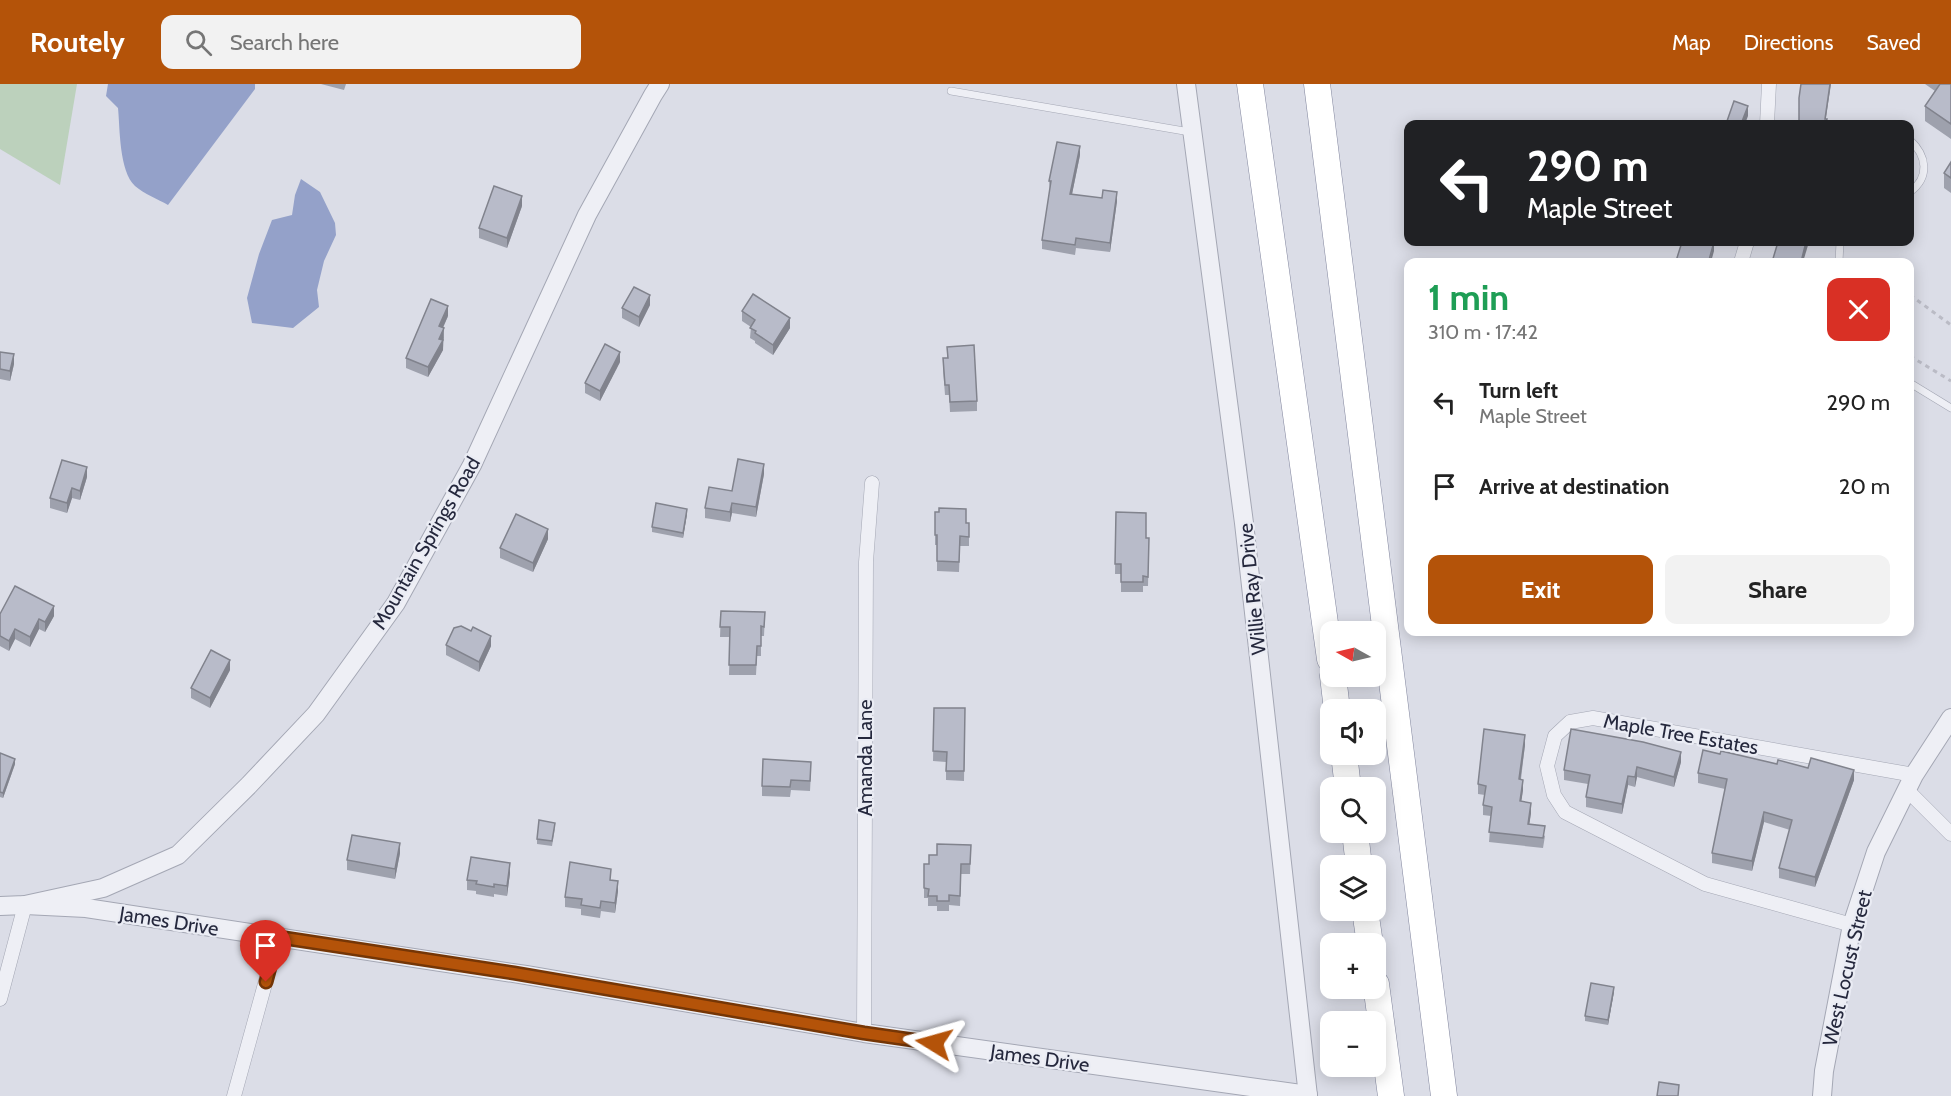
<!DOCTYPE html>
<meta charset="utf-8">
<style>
body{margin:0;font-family:Cabin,sans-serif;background:#f2f2f2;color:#222;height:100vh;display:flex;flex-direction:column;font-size:22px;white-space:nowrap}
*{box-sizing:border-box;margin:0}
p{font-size:20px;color:#767676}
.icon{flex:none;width:33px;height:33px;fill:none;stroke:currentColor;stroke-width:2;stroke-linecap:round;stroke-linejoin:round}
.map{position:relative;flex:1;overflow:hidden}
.details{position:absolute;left:1404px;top:174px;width:510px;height:378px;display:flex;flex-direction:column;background:#fff;border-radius:12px;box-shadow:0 3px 15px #0003}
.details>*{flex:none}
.top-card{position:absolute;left:1404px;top:36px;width:510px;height:126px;border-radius:12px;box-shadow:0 3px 15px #0003;background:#202124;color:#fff;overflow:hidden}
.needle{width:39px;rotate:278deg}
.buttons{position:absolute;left:1320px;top:537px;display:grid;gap:12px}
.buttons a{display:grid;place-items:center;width:66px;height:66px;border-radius:12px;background:#fff;box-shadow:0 3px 15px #0003;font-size:30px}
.pin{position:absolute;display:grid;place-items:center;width:51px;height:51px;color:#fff;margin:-62px -26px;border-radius:50% 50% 50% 0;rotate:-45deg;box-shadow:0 0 6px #0007}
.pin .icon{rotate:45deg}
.me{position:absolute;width:66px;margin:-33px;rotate:278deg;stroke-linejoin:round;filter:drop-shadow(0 0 4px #0008)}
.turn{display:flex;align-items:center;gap:21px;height:126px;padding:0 24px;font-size:27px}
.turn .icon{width:78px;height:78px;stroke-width:2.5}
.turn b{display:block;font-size:42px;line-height:51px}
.round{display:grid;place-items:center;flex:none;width:63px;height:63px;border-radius:12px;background:#f2f2f2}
.headline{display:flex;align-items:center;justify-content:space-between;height:102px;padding:0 24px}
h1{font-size:36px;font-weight:700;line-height:45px;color:#1e9e55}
.cta{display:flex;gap:12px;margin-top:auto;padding:12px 24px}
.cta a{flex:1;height:69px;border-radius:12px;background:#b45309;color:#fff;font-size:24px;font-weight:700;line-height:69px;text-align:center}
.cta a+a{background:#f2f2f2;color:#222}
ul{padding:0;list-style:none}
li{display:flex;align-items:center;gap:18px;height:84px;padding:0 24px}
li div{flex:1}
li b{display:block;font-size:22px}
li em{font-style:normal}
header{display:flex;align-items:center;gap:36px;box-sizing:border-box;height:84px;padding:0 30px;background:#b45309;color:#fff}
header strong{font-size:28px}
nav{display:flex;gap:33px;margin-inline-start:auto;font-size:21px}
.search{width:420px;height:54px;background:#f2f2f2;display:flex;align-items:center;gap:15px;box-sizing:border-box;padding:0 21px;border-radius:12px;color:#767676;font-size:22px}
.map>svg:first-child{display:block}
</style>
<header>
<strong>Routely</strong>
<div class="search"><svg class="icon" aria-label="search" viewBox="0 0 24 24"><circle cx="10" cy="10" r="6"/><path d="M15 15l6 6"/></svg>Search here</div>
<nav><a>Map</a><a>Directions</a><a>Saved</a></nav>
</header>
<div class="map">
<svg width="1951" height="1012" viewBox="0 0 1951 1012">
<rect width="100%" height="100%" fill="#dbdde7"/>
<path fill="#bcd1bc" d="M0 0H77L60 101 0 65Z"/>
<g fill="#94a1c9">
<path d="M108 0H255V5L168 121C158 115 144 110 135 102 119 87 120 44 118 24L106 12Z"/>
<path d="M301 95 320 108 335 139 336 151 324 177 317 206 319 223 293 244 252 239 247 214 259 170 272 136 292 131 295 111Z"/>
</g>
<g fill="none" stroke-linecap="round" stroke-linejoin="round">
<defs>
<g id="service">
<path d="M951 7 1190 48"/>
<path d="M1910 56C1927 72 1930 93 1910 108"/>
<path d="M1839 178 1840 158"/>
<path d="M1910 299 1951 324"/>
</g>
<g id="minor">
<path d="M1767 40 1769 0"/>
<path d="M1741 178 1747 158"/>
<path d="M1907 706 1951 750"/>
<path d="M1852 841 1705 800 1565 728 1554 711 1547 682 1555 652 1570 638 1593 634 1914 691"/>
<path d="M0 915 25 821"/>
<path d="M864 949 866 478 872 399"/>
<path d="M234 1012 278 853"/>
</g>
<g id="tertiary">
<path d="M1186 0 1244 439 1308 1012"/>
<path d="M25 821 86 824 526 891 864 949 1308 1011"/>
<path d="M0 822 25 821 103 804 178 771 249 701 316 630 396 519 472 381 587 131 653 11 660 0"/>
<path d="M1822 1012 1824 987 1852 841 1876 768 1914 691 1951 634"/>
</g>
<g id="motorway">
<path d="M1250 0 1330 575"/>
<path d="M1317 0 1444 1012"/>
<path d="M1333 592 1337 626"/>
<path d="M1344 670 1348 704"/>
<path d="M1355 748 1359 782"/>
<path d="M1365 826 1370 860"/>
<path d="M1376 900 1391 1012"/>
</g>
</defs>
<use href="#service" stroke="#a4a7b4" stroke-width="8"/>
<use href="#minor" stroke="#a4a7b4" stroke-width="15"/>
<use href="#tertiary" stroke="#a4a7b4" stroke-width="20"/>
<use href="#motorway" stroke="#82869e" stroke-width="27"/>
<g stroke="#babbc5" stroke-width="3" stroke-dasharray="4.5 4.5" stroke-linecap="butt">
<path d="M1910 211 1951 241"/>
<path d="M1910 272 1951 297"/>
</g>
<use href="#service" stroke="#eeeff5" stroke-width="7"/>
<use href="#minor" stroke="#eeeff5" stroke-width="14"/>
<use href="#tertiary" stroke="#eeeff5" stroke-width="18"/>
<use href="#motorway" stroke="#fff" stroke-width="26"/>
</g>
<g fill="#9ea1ad">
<path d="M321 0H346L344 6Z"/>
<path d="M1925 0H1951V55L1925 37V22L1935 7Z"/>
<path d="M1080 71 1072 110 1117 117 1110 168 1076 164 1075 171 1042 165V156L1050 106 1049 97Z"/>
<path d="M1951 79V109L1944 104V89Z"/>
<path d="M522 122 507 164 479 154V144Z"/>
<path d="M650 221 639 243 622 234V224Z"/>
<path d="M742 227 790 244 773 271 755 259V257L750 254 751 243 742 237Z"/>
<path d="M448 232 443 244 444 254 443 257V266L428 293 406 284V274Z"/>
<path d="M947 263 977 317V327L950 328 949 311H945L943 284V274H947Z"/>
<path d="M0 268 14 280 10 297 0 295Z"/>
<path d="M620 278 600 317 585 309V299Z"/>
<path d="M764 390 756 433 732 429 730 438 705 434V424L732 407Z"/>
<path d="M87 393 80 416 72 414 67 429 50 424V414Z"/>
<path d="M935 428 966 439H969V462H960L959 488 937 487V461H935Z"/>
<path d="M1116 428 1146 454H1149L1148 502H1143V508H1121V490H1115Z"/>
<path d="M687 430 683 454 652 448V443Z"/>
<path d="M548 455 533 488 500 474V464Z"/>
<path d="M721 527 765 528 764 552H761V572H757L756 591H729L730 553H720Z"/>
<path d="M0 530 54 532 45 548 39 545 30 563 15 555 9 567 0 562Z"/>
<path d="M446 561 491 562 479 588 446 571Z"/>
<path d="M230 586 210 624 191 614V604Z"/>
<path d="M934 624H965L964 697 946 696V678L933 677Z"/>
<path d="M1525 661 1521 695 1523 706 1521 717 1531 729 1529 740 1545 752 1543 764 1489 758 1491 732 1483 731V721L1485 711 1478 710V700Z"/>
<path d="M0 669 15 680 3 714 0 713Z"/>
<path d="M1720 670 1777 680 1854 696 1815 803 1779 794V784L1790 746 1764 738 1752 787 1712 779V769L1725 705 1698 699V689Z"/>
<path d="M1681 678 1674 703 1637 693 1635 703 1628 701 1622 730 1586 723V713L1588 700 1564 696V686Z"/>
<path d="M811 688 810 707 791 706 790 713 762 712V702Z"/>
<path d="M555 744 552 762 537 760V755Z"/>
<path d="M971 761 970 790H961L960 822 949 821V827H937V822H928V814H924V804L929 780 937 771Z"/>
<path d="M400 769 395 795 347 786V776Z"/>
<path d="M510 789 507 812 494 810V813L476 810V807L467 806V796Z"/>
<path d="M611 796 618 807 615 829 601 827 600 834 581 831V825L565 823V813Z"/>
<path d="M1614 908 1608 941 1585 937V932Z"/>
</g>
<g fill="#81838d">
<path d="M1830 0H1831L1825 40V35Z"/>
<path d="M1748 22V32L1745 40H1741Z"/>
<path d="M1080 62V71L1070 120V110Z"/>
<path d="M1117 108V117L1110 168V159Z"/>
<path d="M522 112V122L507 164V154Z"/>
<path d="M1714 158V167L1711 178H1709Z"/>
<path d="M1806 158H1809L1803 178H1801Z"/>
<path d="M650 211V221L639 243V233Z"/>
<path d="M448 222V232L439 252V242Z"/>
<path d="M790 234V244L773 271V261Z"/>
<path d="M444 244 443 266 428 293V283Z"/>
<path d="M620 268V278L600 317V307Z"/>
<path d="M14 270V280L10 297V287Z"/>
<path d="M764 380V390L756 433V423Z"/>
<path d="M87 383V393L80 416V407Z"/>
<path d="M72 404V414L67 429V419Z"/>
<path d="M732 419V429L730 438V428Z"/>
<path d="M687 425V430L683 454V449Z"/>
<path d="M548 445V455L533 488V479Z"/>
<path d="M54 522V532L45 548V538Z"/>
<path d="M39 535V545L30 563V553Z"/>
<path d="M15 545V555L9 567V557Z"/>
<path d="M491 552V562L479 588V578Z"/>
<path d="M230 576V586L210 624V614Z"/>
<path d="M1525 651V661L1519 705V695Z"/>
<path d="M1681 668V678L1674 703V693Z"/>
<path d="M15 675V680L3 714V709Z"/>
<path d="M1637 683V693L1635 703V693Z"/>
<path d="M1854 686V696L1815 803V793Z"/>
<path d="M1628 692V701L1622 730V720Z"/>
<path d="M1523 696V706L1520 727V717Z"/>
<path d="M1531 719V729L1528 750V740Z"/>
<path d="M1764 728V738L1752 787V777Z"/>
<path d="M400 759V769L395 795V785Z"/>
<path d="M510 779V789L507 812V802Z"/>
<path d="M618 797V807L615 829V819Z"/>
<path d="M1614 903V908L1608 941V936Z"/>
</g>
<g fill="#b8bbc9" stroke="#81838d" stroke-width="1.5">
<path d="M1801 0H1830L1825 35H1827L1826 40H1799V14Z"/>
<path d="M1940 0H1951V40L1925 22Z"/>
<path d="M1734 17 1748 22 1741 40H1726Z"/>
<path d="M1057 58 1080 62 1070 110 1102 114 1103 106 1117 108 1110 159 1076 154 1075 161 1042 156 1051 97H1049Z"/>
<path d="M1951 78V94L1944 89Z"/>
<path d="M494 102 522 112 507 154 479 144Z"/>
<path d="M1682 158H1714L1709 176H1707L1706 178H1681L1676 177Z"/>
<path d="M1778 158H1806L1801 178H1772Z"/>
<path d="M634 203 650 211 639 233 622 224Z"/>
<path d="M753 210 790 234 773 261 755 249 756 247 750 244 755 236 742 227Z"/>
<path d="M431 215 448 222 439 242 444 244 439 255 443 256 428 283 406 274Z"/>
<path d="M605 260 620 268 600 307 585 299Z"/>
<path d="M974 261 977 317 950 318 949 301H945L943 274H948L947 263Z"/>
<path d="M0 268 14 270 10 287 0 285Z"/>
<path d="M738 375 764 380 756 423 732 419 730 428 705 424 709 403 732 407Z"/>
<path d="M62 376 87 383 80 407 72 404 67 419 50 414Z"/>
<path d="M656 419 687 425 683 449 652 443Z"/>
<path d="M939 424 966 425V439H969V453L960 452 959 478 937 477V451H935V428H939Z"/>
<path d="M1116 428 1146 429V454H1149L1148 493 1143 492V498H1121V480H1115Z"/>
<path d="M516 430 548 445 533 479 500 464Z"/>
<path d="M15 502 54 522 45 538 39 535 30 553 15 545 9 557 0 552V530Z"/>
<path d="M721 527 765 528 764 543 761 542V562H757L756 581H729L730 543H720Z"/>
<path d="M461 542 471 547 473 543 491 552 479 578 446 561 454 544Z"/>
<path d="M211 566 230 576 210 614 191 604Z"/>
<path d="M934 624H965L964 687H946L947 668 933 667Z"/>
<path d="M1484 645 1525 651 1519 695 1523 696 1520 717 1531 719 1528 740 1545 742 1543 754 1489 748 1492 723 1483 721 1486 702 1478 700Z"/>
<path d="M1571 645 1643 658 1681 668 1674 693 1637 683 1635 693 1628 692 1622 720 1586 713 1590 691 1564 686Z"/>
<path d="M1703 666 1720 670 1721 667 1777 680 1778 676 1808 684 1811 674 1854 686 1815 793 1779 784 1792 736 1764 728 1752 777 1712 769 1727 695 1698 689Z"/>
<path d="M0 669 15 675 3 709 0 708Z"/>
<path d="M763 675 811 678 810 697 791 696 790 703 762 702Z"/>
<path d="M539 736 555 739 552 757 537 755Z"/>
<path d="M352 751 400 759 395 785 347 776Z"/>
<path d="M937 760 971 761 970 780H961L960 812 949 811V817H937V812H928L929 805 924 804V780H929V771H937Z"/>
<path d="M471 773 510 779 507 802 494 800V803L476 800 477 797 467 796Z"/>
<path d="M570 778 611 785 610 796 618 797 615 819 601 817 600 824 581 821 582 815 565 813Z"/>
<path d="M1591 899 1614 903 1608 936 1585 932Z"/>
<path d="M1659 998 1679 1001 1678 1012H1657Z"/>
</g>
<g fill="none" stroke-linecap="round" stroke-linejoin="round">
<defs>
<path id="route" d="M266 898 278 853 514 889 864 949 934 959"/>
</defs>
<use href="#route" stroke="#753606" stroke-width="15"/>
<use href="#route" stroke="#b45309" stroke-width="10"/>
</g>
<g text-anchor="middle" stroke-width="4.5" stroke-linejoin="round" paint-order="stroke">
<g font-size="20" fill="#25283d" stroke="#eaecf4">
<text transform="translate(426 459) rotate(-60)" y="7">Mountain Springs Road</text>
<text transform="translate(1252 505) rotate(-96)" y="7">Willie Ray Drive</text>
<text transform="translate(1681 650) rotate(10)" y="7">Maple Tree Estates</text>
<text transform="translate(865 674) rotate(-90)" y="7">Amanda Lane</text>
<text transform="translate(169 837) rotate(9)" y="7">James Drive</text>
<text transform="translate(1847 884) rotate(-77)" y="7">West Locust Street</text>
<text transform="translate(1040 974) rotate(8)" y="7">James Drive</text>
</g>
</g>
</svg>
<div class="buttons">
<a><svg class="needle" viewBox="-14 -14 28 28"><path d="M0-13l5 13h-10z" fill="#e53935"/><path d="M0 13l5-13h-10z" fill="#767676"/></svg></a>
<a><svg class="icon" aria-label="sound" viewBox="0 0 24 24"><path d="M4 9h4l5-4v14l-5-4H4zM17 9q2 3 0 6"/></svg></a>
<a><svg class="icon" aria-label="search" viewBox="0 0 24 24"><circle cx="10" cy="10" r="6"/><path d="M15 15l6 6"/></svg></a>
<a><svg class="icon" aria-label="layers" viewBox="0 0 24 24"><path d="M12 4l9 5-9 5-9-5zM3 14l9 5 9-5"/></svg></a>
<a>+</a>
<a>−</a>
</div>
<div class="pin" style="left:266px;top:898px;background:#d93025"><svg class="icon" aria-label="arrive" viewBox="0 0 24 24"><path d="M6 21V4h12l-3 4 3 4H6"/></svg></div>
<svg class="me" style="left:934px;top:959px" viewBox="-20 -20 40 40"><path d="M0-17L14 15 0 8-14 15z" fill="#b45309" stroke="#fff" stroke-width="4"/></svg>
<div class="top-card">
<div class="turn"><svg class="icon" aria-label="left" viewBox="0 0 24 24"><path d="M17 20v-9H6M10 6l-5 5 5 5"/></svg><div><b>290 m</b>Maple Street</div></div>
</div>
<section class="details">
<div class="headline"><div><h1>1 min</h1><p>310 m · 17:42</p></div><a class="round" style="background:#d93025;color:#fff"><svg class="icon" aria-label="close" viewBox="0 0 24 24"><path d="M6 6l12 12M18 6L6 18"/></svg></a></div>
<ul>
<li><svg class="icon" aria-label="left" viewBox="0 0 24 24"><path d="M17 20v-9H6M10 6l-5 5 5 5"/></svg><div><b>Turn left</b><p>Maple Street</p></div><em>290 m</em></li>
<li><svg class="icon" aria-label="arrive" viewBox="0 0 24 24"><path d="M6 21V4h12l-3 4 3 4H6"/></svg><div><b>Arrive at destination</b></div><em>20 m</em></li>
</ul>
<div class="cta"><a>Exit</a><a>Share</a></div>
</section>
</div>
